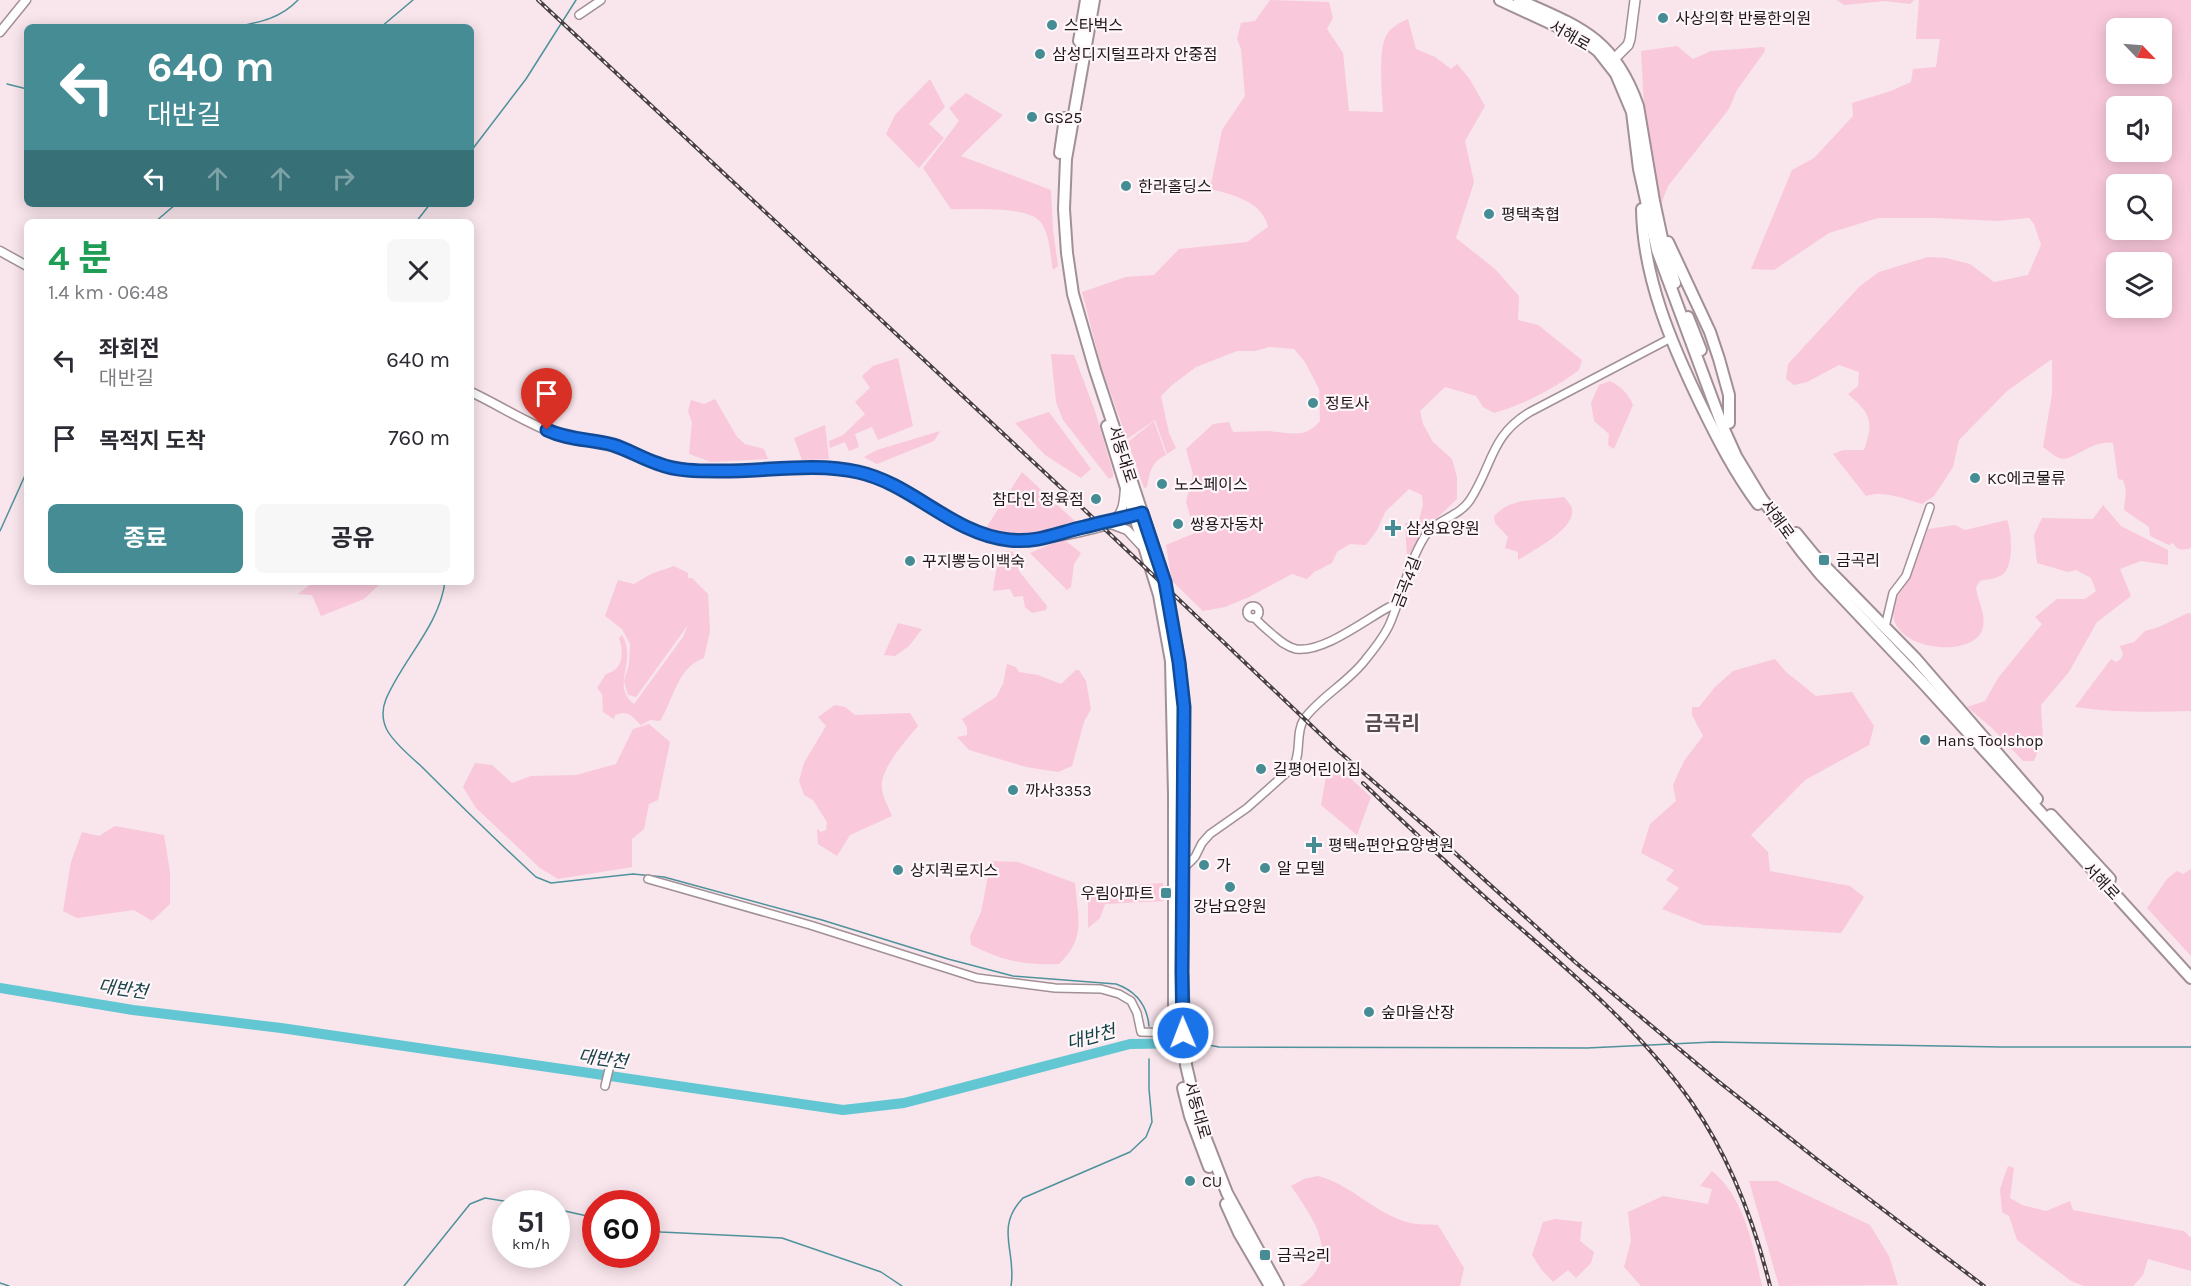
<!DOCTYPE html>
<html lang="ko">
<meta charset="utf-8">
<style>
body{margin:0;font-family:Karla,"Noto Sans KR",sans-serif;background:#f7f7f7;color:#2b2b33;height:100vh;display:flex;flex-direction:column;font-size:22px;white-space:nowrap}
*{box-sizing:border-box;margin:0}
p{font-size:20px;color:#7c7c81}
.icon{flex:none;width:33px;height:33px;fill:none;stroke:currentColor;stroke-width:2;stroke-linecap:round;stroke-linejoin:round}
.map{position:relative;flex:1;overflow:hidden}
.sheet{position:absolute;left:24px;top:219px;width:450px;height:366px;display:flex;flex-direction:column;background:#fff;border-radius:9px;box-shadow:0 3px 15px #0003}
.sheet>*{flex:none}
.hud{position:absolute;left:24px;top:24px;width:450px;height:183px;border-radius:9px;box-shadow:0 3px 15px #0003;background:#458c94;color:#fff;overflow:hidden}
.needle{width:39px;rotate:115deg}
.tools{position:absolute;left:2106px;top:18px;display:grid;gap:12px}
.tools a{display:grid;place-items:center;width:66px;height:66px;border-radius:9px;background:#fff;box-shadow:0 3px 15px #0003;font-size:30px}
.speed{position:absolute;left:492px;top:1190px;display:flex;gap:12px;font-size:30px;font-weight:700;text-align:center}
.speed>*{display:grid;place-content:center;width:78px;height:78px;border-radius:50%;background:#fff;box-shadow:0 3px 15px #0003;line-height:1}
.speed small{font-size:15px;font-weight:400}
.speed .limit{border:9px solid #d22;background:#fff;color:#111}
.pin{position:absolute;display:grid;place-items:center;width:51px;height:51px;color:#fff;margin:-62px -26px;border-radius:50% 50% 50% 0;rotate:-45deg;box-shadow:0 0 6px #0007}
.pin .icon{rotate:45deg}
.me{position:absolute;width:66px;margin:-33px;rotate:359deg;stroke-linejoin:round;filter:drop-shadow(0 0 4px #0008)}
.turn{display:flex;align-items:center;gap:21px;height:126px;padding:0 24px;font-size:27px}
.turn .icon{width:78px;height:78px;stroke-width:2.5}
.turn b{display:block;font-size:42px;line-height:51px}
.lanes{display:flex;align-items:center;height:57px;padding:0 24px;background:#0003;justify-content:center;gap:30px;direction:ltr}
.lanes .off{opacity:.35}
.round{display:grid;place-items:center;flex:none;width:63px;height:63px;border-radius:9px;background:#f7f7f7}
.overview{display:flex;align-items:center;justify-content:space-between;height:102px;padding:0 24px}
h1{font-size:36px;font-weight:700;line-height:45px;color:#1e9e55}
.cta{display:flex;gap:12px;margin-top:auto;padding:12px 24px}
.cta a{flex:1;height:69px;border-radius:9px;background:#458c94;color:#fff;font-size:24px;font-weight:700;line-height:69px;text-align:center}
.cta a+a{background:#f7f7f7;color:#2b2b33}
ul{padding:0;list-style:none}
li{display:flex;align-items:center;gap:18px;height:78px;padding:0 24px}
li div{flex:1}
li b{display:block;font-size:22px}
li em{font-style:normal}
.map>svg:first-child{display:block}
</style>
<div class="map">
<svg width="2191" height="1286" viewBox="0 0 2191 1286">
<rect width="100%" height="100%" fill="#f9e5ec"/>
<g fill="#f9c8db" fill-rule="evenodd">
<path d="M1270 0 1329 2 1333 18 1327 29 1343 53 1349 111 1383 112C1382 94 1378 51 1386 36 1391 27 1399 23 1408 19L1416 49 1435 57 1451 69 1457 64 1469 78 1485 106 1465 141 1474 182 1456 238 1495 269 1519 296 1518 320 1538 325 1582 360 1579 370C1553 389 1525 404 1494 413L1483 407 1476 396 1445 387 1420 411 1423 424 1433 442 1452 459 1457 477V499L1438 517 1425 525 1419 539 1407 558 1405 523 1418 524 1423 505 1422 495 1409 489 1385 512 1377 530 1366 545 1350 544 1337 552 1332 563 1314 572 1307 579 1292 574 1249 597 1225 607 1203 611 1172 581 1166 545 1195 533 1186 502 1193 474 1186 449 1213 424 1229 422 1233 432C1244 432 1256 431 1267 431 1290 432 1304 440 1320 421L1319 389 1305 362 1294 349 1269 347 1255 351H1237L1196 367 1172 385 1161 396 1169 433 1176 448 1167 454 1155 420 1127 439 1101 366 1082 292 1126 277 1154 275 1179 249 1247 242 1268 227C1263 202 1232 194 1210 189L1222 130 1245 96 1241 49 1237 39 1241 23 1255 21Z"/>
<path d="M1837 0H1914L1910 4 1885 1 1844 5Z"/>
<path d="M1919 0H2191V547L2189 549C2181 550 2177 550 2173 543L2169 545 2150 536 2149 527 2124 510 2126 490 2123 480 2118 479 2113 443C2092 439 2072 463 2059 458 2054 456 2048 450 2043 447L2052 394V359L2007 391 1959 440 1953 467 1934 496 1922 504C1905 499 1884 490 1866 496L1833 454 1843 450H1864C1874 421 1871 414 1848 394L1858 386 1859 372 1839 365 1807 382 1794 385 1786 379 1788 364 1860 286 1879 272 1928 257 1946 258 1970 264 1994 282 2028 275 2041 245 2034 224 2029 218 1997 221 1936 218H1878L1829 233 1774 270 1751 269 1792 170 1814 158 1853 116 1852 103 1891 91 1911 82 1913 69 1936 67 1940 39H1916ZM2116 28H2162V74H2116ZM2116 106H2162V152H2116ZM2116 184H2162V230H2116ZM2116 262H2162V308H2116Z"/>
<path d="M1677 46 1693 59 1711 51 1764 47 1765 51 1737 90 1729 109 1668 186 1661 204 1644 107 1641 51Z"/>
<path d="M930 79 945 107 929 124 944 138 919 168 886 134 895 115Z"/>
<path d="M966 93 1003 115 961 156 1051 190 1053 230 1058 266 1053 270C1050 256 1050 236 1042 224 1031 205 972 210 951 209L923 168 959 121 949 108Z"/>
<path d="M1051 354 1074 355 1095 411 1113 473V477L1109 479 1063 420 1056 402Z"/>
<path d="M898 358 913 426 878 440 872 427 855 434 859 447 849 451 845 442 830 448 829 441 843 435 865 414 855 402 870 388 862 376 873 366Z"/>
<path d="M1610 381C1621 387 1628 393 1633 405L1614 449 1608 445 1609 434 1594 421 1591 403 1599 385Z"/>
<path d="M715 399 737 437 745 444 764 449 768 459 711 462 689 454 692 423 688 411 691 400 704 404Z"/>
<path d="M1049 412 1091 469 1081 478 1045 455 1015 423Z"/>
<path d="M1154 421 1166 455C1151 462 1150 472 1147 487L1144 488 1128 442Z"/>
<path d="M825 425 829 459 802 460 794 438Z"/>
<path d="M940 431 934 441 877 464 864 457 877 450Z"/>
<path d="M1022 472 1078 524C1050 532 1013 543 986 528Z"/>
<path d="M1564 497C1567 501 1571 504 1572 509 1576 529 1532 551 1518 560V552L1505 548 1508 537 1495 523 1494 516C1513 496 1539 501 1564 497Z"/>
<path d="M2103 505 2121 526 2168 550V565L2141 561 2120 569 2131 596 2097 622 2069 672 2041 705 2043 738 2034 761H2023L1992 728 1967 707 1985 701 1998 678 2042 624 2035 617 2057 599H2085L2096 591 2091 578 2076 570 2068 572 2037 563 2034 535 2042 518 2093 519Z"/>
<path d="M2007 520C2012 531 2014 566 2003 574 1997 579 1987 579 1980 581L1976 587C1977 601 1986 612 1983 627 1977 659 1895 652 1893 614 1892 598 1904 589 1910 577 1916 561 1922 545 1928 529L1955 525 1965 530Z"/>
<path d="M1060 540 1067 542 1081 553 1074 564 1071 587 1067 590 1030 553Z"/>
<path d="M1006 551 1013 552 1019 571 1047 606 1046 610 1032 613 1025 607 1023 596 1014 597 1010 589 993 591C995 578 996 560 1006 551Z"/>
<path d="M674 566 688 573V578H692L708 594 710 631 704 658C677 667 673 701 660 721L650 720 641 725C632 717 630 710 615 715L614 719 603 712 602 694 597 688 606 674C624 670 624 651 619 638L622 635C638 661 610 685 634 704L683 637 688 625 636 697 628 695 624 681 629 665 630 644 622 629 605 616 618 580 634 584 651 574Z"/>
<path d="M313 582H382L364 599 321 616 312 595 298 594Z"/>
<path d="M2188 613 2191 614V711C2152 712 2113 713 2075 707L2111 659 2116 662 2121 659 2123 654 2120 646 2134 642 2145 631 2159 627Z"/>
<path d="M898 623 922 629 909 646 895 656 884 655Z"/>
<path d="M1775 659 1786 672 1816 696 1852 692 1874 726 1869 745 1805 780 1751 835 1768 852 1770 871 1850 886 1864 897 1841 933 1703 925 1662 909 1679 888 1666 880 1674 870 1641 853 1650 824 1676 801 1673 785 1684 761 1703 736 1692 715V707H1699L1715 687 1733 671Z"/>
<path d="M1007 664 1016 667 1019 672 1038 675 1061 684 1076 670H1079L1086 681 1091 709 1084 722 1072 766 1058 772 1026 767 969 750 957 737 967 735V728L962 719 996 697 1003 684Z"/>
<path d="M835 705 845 707 855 715 910 713 918 726C906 741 879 769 882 789 883 798 889 808 892 816L850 835 837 856 818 844 817 829 821 832 826 830 827 822 813 800 804 795 799 781 804 763 826 726 818 717Z"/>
<path d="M649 724 670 742 658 800 649 804 644 829 632 839V867L558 879 540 868 476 808 463 787 475 763 492 765 512 783 531 776 576 775 616 764 633 729Z"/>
<path d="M1329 759 1371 797 1357 835 1321 805Z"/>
<path d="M115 826 164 835 170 872V904L152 921 134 910 77 918 63 911 71 862 82 832 99 836Z"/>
<path d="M991 861 1018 862 1075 883C1078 917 1086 939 1059 964 1022 965 1004 961 971 945L970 936 981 912Z"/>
<path d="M2191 869V956L2147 908 2167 879 2177 871 2183 874Z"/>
<path d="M1088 883 1102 887 1163 883 1164 901 1105 904 1100 918 1088 928Z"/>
<path d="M2008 1166 2014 1168 2010 1198 2022 1205 2046 1211 2070 1201 2073 1210 2184 1231 2191 1238V1271L2148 1259 2143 1275 2133 1286H2084L2071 1281 2017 1240 2009 1216 2002 1212 2000 1189Z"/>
<path d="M1712 1171C1745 1198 1753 1246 1762 1286H1641L1624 1267 1631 1241 1628 1212 1663 1196 1708 1204 1712 1189 1700 1186Z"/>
<path d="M1318 1176C1351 1184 1375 1214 1410 1223 1418 1225 1429 1224 1438 1225L1464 1268 1460 1286H1300C1344 1258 1312 1217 1291 1186L1304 1179Z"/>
<path d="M1749 1181H1777L1870 1225 1889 1256 1898 1285 1779 1286Z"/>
<path d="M1555 1219 1582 1222 1580 1241 1594 1252 1591 1263 1576 1278 1568 1270 1553 1282 1541 1269 1532 1255 1543 1222Z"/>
</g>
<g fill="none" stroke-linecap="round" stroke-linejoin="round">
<g stroke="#4e929b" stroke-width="1.5">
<path d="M236 27C261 22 281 18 298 0"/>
<path d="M381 27 413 0"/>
<path d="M7 84 27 89"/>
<path d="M471 151 526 79 576 0"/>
<path d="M155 222 176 204"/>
<path d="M416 222 430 204"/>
<path d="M0 531 27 471"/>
<path d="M445 582C439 626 403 659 386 699 382 709 382 720 387 730 394 743 410 756 421 766 459 804 497 841 536 877L551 883 633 874 664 877 822 920 948 959 1013 976 1116 984C1136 991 1147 1005 1149 1026"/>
<path d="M1198 1043 1219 1047 1587 1048 1713 1042 2001 1047H2191"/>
<path d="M556 1209 596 1218"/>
<path d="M646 1228 661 1232 782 1238 881 1272 902 1286"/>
<path d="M0 1283 9 1286"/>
<path d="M404 1286 470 1204 485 1198 517 1203"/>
<path d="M1011 1286C1017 1252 994 1228 1023 1198L1130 1152 1146 1137 1152 1122 1149 1089V1059"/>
</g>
<path stroke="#62c7d2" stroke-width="10" d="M0 988 133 1010 281 1028 843 1110 904 1103 1130 1044 1198 1043"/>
<defs>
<g id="minor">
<path d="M579 15 601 0"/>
<circle cx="1253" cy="612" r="6"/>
<path d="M1255 618C1260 624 1266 629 1272 634 1279 640 1286 647 1296 649 1323 653 1365 620 1389 607L1397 605"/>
<path d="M1885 627 1893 593 1906 576 1930 507"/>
<path d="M1182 870 1195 857 1202 843 1210 834 1247 808 1293 767C1302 753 1295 733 1304 719 1321 696 1349 682 1366 659 1375 648 1386 634 1391 621 1402 594 1409 562 1425 536 1436 519 1459 517 1470 500 1493 465 1490 436 1530 412L1671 338"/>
<path d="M648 879 810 925 977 978 1055 988 1101 989 1119 994 1131 1001 1137 1013 1141 1032 1175 1033"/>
<path d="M605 1086 610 1065"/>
</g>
<g id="tertiary">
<path d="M0 32 26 0"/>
<path d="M0 251 27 266"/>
<path d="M471 392C501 406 529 425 561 436 576 441 597 440 614 446 641 454 663 468 692 471 745 475 801 461 855 471 893 478 923 504 956 522 1014 556 1081 532 1141 516"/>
<path d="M1111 521C1124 515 1124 501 1125 488"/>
<path d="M1111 524 1127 530 1141 545"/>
</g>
<path id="secondary" d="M1609 64 1628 45 1630 39 1635 0"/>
<g id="primary">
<path d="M1094 0 1066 159 1064 209 1067 253 1073 294 1095 370 1165 582 1179 662 1183 707 1184 757 1182 972 1186 1065 1199 1121 1227 1193 1278 1286"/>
<path d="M1500 0 1580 37 1598 51 1616 74 1632 112 1639 169 1657 250 1722 425 1736 456 1762 499 1802 552 1821 575 1925 685 2191 978"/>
<path d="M1519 0C1580 27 1614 38 1638 106L1654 201 1663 243 1675 283"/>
<path d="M1079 41 1086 0"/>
<path d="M1060 153 1065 118"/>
<path d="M1642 209C1643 278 1672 345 1701 405 1718 440 1735 473 1758 504"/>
<path d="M1668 242 1710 332 1719 359 1729 395V423"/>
<path d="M1688 317 1701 350"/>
<path d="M1107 426 1159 595 1171 661 1174 794V1003L1177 1055"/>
<path d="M1796 533 1814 555 1916 659 2037 799"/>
<path d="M2051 815 2110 879"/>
<path d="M1183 1088 1190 1116 1209 1167"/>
<path d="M1226 1204 1239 1233 1270 1286"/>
</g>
</defs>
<use href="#minor" stroke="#a29097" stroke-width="10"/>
<use href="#tertiary" stroke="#a29097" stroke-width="11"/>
<use href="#secondary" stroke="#a29097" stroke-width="12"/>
<use href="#primary" stroke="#a29097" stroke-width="14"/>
<use href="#minor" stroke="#fff" stroke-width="7"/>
<use href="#tertiary" stroke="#fff" stroke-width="8"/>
<use href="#secondary" stroke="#fff" stroke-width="9"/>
<use href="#primary" stroke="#fff" stroke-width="10"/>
<defs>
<g id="rail">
<path d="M538 0 1071 497 1336 749 1433 833 1575 962 1714 1078 1819 1161 1984 1286"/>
<path d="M1363 783C1406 825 1451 867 1496 907 1564 966 1640 1029 1692 1103 1730 1158 1754 1221 1770 1286"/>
</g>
</defs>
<use href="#rail" stroke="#494043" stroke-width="4"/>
<use href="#rail" stroke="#fef6f9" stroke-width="1.5" stroke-dasharray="4.5" stroke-linecap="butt"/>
</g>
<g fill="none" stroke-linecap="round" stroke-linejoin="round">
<defs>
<path id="route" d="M547 430C568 440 591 439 613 445 629 450 643 459 659 464 677 471 698 471 717 471 762 472 814 462 858 472 913 484 952 534 1009 540 1039 543 1057 533 1084 527 1104 522 1123 518 1142 513L1165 582 1179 662 1184 707 1182 972 1183 1033"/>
</defs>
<use href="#route" stroke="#114b97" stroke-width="15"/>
<use href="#route" stroke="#1a73e8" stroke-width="10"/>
</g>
<g fill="#458c94" stroke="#fef6f9" stroke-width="2">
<circle cx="1663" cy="18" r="6"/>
<circle cx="1052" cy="25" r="6"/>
<circle cx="1040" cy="54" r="6"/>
<circle cx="1032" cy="117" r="6"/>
<circle cx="1126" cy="186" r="6"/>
<circle cx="1489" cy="214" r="6"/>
<circle cx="1313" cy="403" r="6"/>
<circle cx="1975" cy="478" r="6"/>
<circle cx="1162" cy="484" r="6"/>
<circle cx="1096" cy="499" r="6"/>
<circle cx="1178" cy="524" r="6"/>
<path d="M1390 519h6v6h6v6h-6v6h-6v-6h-6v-6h6z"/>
<rect x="1818" y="554" width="12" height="12" rx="3"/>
<circle cx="910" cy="561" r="6"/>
<circle cx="1925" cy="740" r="6"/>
<circle cx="1261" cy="769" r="6"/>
<circle cx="1013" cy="790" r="6"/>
<path d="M1311 836h6v6h6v6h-6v6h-6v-6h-6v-6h6z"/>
<circle cx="1204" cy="865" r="6"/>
<circle cx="1265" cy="868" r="6"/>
<circle cx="898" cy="870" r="6"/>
<circle cx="1230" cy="887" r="6"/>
<rect x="1160" y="887" width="12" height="12" rx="3"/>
<circle cx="1369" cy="1012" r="6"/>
<circle cx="1190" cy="1181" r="6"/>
<rect x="1259" y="1249" width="12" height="12" rx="3"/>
</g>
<g text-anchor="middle" stroke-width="4.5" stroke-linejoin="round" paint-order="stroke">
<g font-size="16" fill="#1e181a" stroke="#fef6f9" text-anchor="start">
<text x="1675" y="24">사상의학 반룡한의원</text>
<text x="1064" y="31">스타벅스</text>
<text x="1052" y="60">삼성디지털프라자 안중점</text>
<text x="1044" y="123">GS25</text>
<text x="1138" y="192">한라홀딩스</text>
<text x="1501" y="220">평택축협</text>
<text x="1325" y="409">정토사</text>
<text x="1987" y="484">KC에코물류</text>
<text x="1174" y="490">노스페이스</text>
<text x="1084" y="505" text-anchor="end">참다인 정육점</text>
<text x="1190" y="530">쌍용자동차</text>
<text x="1406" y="534">삼성요양원</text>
<text x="1836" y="566">금곡리</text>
<text x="922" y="567">꾸지뽕능이백숙</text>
<text x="1937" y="746">Hans Toolshop</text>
<text x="1273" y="775">길평어린이집</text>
<text x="1025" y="796">까사3353</text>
<text x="1328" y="851">평택e편안요양병원</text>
<text x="1216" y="871">가</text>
<text x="1277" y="874">알 모텔</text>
<text x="910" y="876">상지퀵로지스</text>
<text x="1154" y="899" text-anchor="end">우림아파트</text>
<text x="1230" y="912" text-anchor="middle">강남요양원</text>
<text x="1381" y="1018">숲마을산장</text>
<text x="1202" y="1187">CU</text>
<text x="1277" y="1261">금곡2리</text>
</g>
<g font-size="16" fill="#1e181a" stroke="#fef6f9">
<text transform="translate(1570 35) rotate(30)" y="6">서해로</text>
<text transform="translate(1123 454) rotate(72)" y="6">서동대로</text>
<text transform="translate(1778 519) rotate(54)" y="6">서해로</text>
<text transform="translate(1406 582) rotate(-69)" y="6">금곡4길</text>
<text transform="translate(2102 881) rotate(47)" y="6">서해로</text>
<text transform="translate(1198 1110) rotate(74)" y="6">서동대로</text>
</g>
<g font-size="18" font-style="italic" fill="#124146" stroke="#fef6f9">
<text transform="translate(123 989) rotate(8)" y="6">대반천</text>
<text transform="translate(1091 1037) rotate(-15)" y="6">대반천</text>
<text transform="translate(603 1059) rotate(8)" y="6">대반천</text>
</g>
<g font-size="20" font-weight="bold" fill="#594a4f" stroke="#fef6f9">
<text x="1392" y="730">금곡리</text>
</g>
</g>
</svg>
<div class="tools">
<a><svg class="needle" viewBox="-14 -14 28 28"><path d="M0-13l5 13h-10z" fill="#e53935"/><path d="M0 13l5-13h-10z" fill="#7c7c81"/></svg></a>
<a><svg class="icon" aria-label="sound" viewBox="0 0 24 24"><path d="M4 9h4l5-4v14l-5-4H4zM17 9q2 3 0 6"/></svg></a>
<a><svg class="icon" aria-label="search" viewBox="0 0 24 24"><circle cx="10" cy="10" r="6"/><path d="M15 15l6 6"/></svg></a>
<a><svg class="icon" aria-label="layers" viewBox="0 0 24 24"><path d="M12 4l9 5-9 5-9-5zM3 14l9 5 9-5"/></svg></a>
</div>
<div class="speed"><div>51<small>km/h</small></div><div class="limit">60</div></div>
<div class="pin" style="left:547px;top:430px;background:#d93025"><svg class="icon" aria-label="arrive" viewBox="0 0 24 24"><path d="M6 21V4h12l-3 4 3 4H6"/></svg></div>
<svg class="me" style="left:1183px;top:1033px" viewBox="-20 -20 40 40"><circle r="17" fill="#1a73e8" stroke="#fff" stroke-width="3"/><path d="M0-11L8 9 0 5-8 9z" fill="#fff"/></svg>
<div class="hud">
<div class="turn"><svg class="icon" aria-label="left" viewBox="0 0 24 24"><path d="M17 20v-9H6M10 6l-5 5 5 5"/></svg><div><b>640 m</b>대반길</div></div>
<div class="lanes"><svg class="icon" aria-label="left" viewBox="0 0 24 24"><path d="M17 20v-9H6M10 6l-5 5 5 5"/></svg><svg class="icon off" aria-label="ahead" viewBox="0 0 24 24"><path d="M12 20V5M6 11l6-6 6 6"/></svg><svg class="icon off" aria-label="ahead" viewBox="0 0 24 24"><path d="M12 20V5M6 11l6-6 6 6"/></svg><svg class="icon off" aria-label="right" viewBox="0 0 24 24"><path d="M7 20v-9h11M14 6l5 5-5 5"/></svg></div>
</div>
<section class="sheet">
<div class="overview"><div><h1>4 분</h1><p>1.4 km · 06:48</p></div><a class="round"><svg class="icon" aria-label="close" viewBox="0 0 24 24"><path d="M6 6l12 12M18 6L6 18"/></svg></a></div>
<ul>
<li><svg class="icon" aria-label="left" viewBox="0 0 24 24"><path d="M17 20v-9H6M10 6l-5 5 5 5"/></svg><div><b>좌회전</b><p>대반길</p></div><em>640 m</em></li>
<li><svg class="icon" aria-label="arrive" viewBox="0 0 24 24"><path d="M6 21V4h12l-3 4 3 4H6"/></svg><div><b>목적지 도착</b></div><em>760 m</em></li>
</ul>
<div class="cta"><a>종료</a><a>공유</a></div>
</section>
</div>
